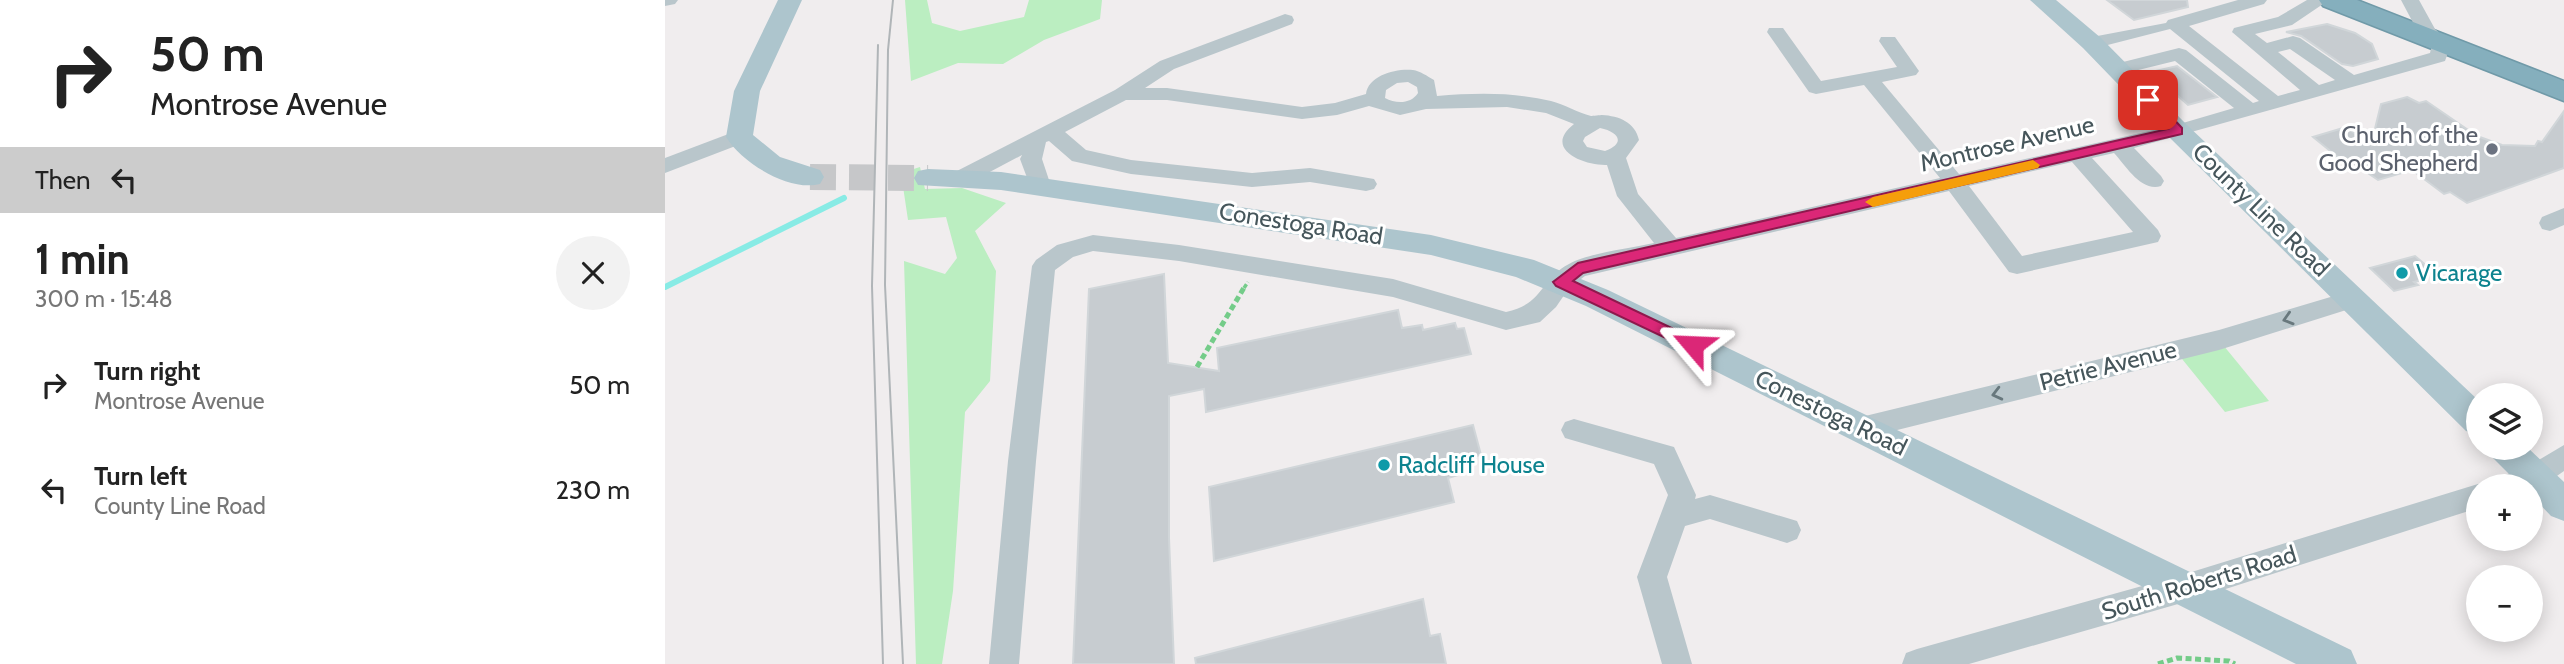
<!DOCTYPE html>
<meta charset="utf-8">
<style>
body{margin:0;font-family:Cabin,sans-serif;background:#f2f2f2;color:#222;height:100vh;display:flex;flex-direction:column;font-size:26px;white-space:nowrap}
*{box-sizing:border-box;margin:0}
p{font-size:23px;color:#767676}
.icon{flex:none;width:38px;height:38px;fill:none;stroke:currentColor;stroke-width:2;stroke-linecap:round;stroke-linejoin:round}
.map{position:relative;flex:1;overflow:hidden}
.drawer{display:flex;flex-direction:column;background:#fff;width:665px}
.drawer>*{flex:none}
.hud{background:#fff;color:#222;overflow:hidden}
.fabs{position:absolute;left:1801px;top:383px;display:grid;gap:14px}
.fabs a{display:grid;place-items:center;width:77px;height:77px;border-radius:50%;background:#fff;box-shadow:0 4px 18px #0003;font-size:35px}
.pin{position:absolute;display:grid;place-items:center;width:60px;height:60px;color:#fff;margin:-30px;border-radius:14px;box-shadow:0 4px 10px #0006}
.me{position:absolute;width:77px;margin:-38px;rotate:296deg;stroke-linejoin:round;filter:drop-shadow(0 0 5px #0008)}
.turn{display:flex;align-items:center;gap:24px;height:147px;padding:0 35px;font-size:32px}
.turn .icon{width:91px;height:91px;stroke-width:2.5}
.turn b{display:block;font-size:49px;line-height:60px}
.then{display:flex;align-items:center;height:66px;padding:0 35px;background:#0003;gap:14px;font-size:26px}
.round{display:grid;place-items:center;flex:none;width:74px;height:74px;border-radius:37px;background:#f2f2f2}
.summary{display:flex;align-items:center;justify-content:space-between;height:119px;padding:0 35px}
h1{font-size:42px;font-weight:800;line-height:52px}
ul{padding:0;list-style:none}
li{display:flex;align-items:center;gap:21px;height:105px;padding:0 35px}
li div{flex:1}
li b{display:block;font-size:26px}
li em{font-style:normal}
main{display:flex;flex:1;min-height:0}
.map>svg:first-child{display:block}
</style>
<main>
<section class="drawer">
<div class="hud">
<div class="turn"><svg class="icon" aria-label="right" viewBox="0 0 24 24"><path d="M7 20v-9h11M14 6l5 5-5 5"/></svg><div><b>50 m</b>Montrose Avenue</div></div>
<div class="then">Then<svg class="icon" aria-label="left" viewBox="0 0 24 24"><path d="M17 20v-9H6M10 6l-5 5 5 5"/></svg></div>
</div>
<div class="summary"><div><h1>1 min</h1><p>300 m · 15:48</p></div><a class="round"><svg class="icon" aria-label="close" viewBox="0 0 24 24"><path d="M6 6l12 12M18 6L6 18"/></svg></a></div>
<ul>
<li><svg class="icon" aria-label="right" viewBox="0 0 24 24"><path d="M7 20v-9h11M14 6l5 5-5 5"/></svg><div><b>Turn right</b><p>Montrose Avenue</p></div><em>50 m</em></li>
<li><svg class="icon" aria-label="left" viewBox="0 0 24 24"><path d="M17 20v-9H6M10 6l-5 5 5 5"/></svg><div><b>Turn left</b><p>County Line Road</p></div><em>230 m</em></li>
</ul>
</section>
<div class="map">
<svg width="1899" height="664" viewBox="0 0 1899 664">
<rect width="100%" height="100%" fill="#f0edee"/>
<g fill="#bbeec1">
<path d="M240 0H262L267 23 295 31 359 17 364 0H437L435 19 379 40 338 64 293 63 246 81Z"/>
<path d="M255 167 260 189 297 188 341 203 310 231 331 271 325 381 300 412 288 591 277 664H251L239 261 280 274 292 258 281 217 243 220 236 173Z"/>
<path d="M1554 340 1604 401 1560 412 1509 349Z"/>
</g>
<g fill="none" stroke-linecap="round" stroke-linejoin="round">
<path stroke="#88ebe5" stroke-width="6" d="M0 287 179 198"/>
</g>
<g fill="#c7ccd0" stroke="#d1d6d9" stroke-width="2">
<path d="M1442 0H1522L1523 7 1469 20Z"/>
<path d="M1662 24 1690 33 1707 44 1713 59 1688 66 1677 64 1636 36 1621 32Z"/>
<path d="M1512 66 1552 97 1523 105 1486 72Z"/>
<path d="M1742 97 1754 103 1761 101 1812 136 1837 145 1870 146 1873 141 1877 142 1899 111V168L1802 203 1785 192 1779 194 1747 170 1713 180 1688 163 1674 158 1648 137 1681 127 1706 145 1716 104Z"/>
<path d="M1750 256 1769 272 1757 276 1761 279 1749 282 1753 285 1729 291 1705 268Z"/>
<path d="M499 274 503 363 554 371 552 348 733 310 737 328 757 325 758 330 790 323 792 329 799 328 806 354 541 412 539 389 504 396V538L509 664H408L424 289Z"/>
<path d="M808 425 816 455 800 458 803 472 783 478 789 502 549 561 544 487Z"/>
<path d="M758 599 765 636 775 634 781 664H531L530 658Z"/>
</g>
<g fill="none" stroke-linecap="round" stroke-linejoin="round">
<path stroke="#c6c7c9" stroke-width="26" stroke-dasharray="26 13" stroke-linecap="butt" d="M145 177 263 178"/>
<defs>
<path id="highway" d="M1654 0H1692L1899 81V101L1658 6Z"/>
</defs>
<use href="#highway" stroke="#709aa8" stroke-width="3"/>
<path stroke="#74cc89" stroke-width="3.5" stroke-dasharray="4.5 2.5" stroke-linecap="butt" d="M579 288 583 282"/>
<g stroke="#74cc89" stroke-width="5" stroke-dasharray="6 3.5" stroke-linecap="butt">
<path d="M532 367 580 286"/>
<path d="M1493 664 1512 658 1564 661 1570 664"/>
</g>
<g fill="#b9c6cb" fill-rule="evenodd">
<path d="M0 0H13L10 4 0 6Z"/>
<path d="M1573 0H1602L1599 4 1524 26 1613 96 1635 90 1567 32 1569 28 1613 17 1642 0H1664L1627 25 1590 34 1602 43 1628 36 1635 38 1689 75 1765 53 1767 45 1753 32 1736 0H1754L1770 29 1786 44 1780 61 1469 148 1496 176 1499 181 1496 186C1476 192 1461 166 1449 153L1427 158 1493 230 1496 236 1493 242 1352 274 1344 272 1284 191 920 276 904 288 891 307 875 322 841 330 728 297 514 261 428 251 408 257 390 270 371 461 354 664H324L343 461 367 266 371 260 392 245 428 235 514 245 728 279 841 312C879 304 875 279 904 264 923 253 967 248 989 243L952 196 942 165C919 166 877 149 909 124L881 113 842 107 761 109 735 115 704 106 672 115 637 119 502 100H461L400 132 421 150 466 160 587 173 645 168 709 179 712 184 709 189 701 191 645 182 587 187 466 174 407 161 384 141 381 142 377 159 386 186 383 191 375 193 367 191 355 159 357 155 304 183 296 185 288 183 285 178 288 173 450 90 495 61 620 14 627 16 629 20 627 24 509 69 480 88H502L637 107 670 103 701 94C703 75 732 68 748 70 755 71 762 76 769 80L772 96C810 93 848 92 886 101 899 104 913 113 926 116 927 116 936 115 937 115 954 116 970 122 974 140L961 158 973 194 1011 238 1275 178 1199 85 1151 94 1144 92 1102 32 1104 28H1118L1156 81 1232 67 1214 41 1216 37H1230L1254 71 1251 75 1217 82 1294 174 1511 125 1569 108 1510 61 1453 75 1443 69 1446 65 1514 48 1521 50 1588 103 1594 101 1505 29 1427 49 1418 43 1427 37 1501 23 1503 20ZM1625 49 1670 80 1654 85 1613 52ZM743 82 752 87 753 93C746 104 731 104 720 98L721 90 732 83ZM935 128C954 132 961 143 940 151L922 147 918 141 920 137ZM1407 162 1468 232 1357 256 1304 186Z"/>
<path d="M74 130 81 132 84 137 81 142 0 173V158Z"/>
<path d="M1899 208V225L1885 231 1877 229 1874 223 1877 217Z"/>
<path d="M1689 290 1697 293 1701 299 1697 305 1554 350 1196 439 1187 436 1183 428 1187 420 1196 417 1554 330Z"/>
<path d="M909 419 1009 447 1031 495 1030 499 1045 495 1132 521 1136 530 1132 539 1122 543 1045 519 1020 526 1002 577 1027 664H997L972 577 1003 495 989 464 900 438 896 430 900 422Z"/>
<path d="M1899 445V471L1879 485 1866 490V486H1827L1831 478 1860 468Z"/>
<path d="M1813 484 1820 486H1813V508L1520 602 1304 664H1237L1241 653 1252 649 1520 574Z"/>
</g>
<g fill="#adc5cd" fill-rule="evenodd">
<path d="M113 0H137L95 91 88 135 115 157 155 170 159 177 155 184C124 192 77 163 61 137L69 91Z"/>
<path d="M1365 0H1391L1436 38 1522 125 1813 400V435L1801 431 1504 137 1418 48Z"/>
<path d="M263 169 336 172 766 235 869 260 943 290 1686 650 1692 664H1631L921 306 851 277 766 255 336 190 253 185 249 178 253 171Z"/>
<path d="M1823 448H1863L1899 482V521L1886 516 1866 495V486H1856L1828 458Z"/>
</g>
<use href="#highway" fill="#85afbd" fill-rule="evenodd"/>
<g stroke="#b0b5b8" stroke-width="2">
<path d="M228 0 223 50 220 285 238 664"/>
<path d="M213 45 207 286 218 664"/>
</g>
</g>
<defs><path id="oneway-chevron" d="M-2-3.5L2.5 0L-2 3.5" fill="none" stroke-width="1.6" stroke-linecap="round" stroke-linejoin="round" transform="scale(1.75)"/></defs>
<g stroke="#68787d">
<use href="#oneway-chevron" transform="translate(1623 319) rotate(163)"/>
<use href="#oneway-chevron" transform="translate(1332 394) rotate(166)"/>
</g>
<path fill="#db2777" stroke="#8e194d" stroke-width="2" d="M1483 96 1488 97 1517 128V134L918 273 908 281 1034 341 1036 345 1034 350 1028 351 891 286 888 282 913 263 1503 129 1476 100Z"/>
<path fill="#f59e0b" d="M1368 160 1375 165 1373 168 1208 207 1200 202 1208 197Z"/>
<circle fill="#6b7280" stroke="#fff" stroke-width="2.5" cx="1827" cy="149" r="7"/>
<g fill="#0f9aa8" stroke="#fff" stroke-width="2.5">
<circle cx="1737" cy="273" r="7"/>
<circle cx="719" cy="465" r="7"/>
</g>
<g text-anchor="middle" stroke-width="6" stroke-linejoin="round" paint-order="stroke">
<g font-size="24" fill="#5b616d" stroke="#fff" text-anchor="end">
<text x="1813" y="143">Church of the<tspan x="1813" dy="28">Good Shepherd</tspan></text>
</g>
<g font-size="24" fill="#46565b" stroke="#fff">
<text transform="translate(1342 144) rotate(-13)" y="8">Montrose Avenue</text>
<text transform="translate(1596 210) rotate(44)" y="8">County Line Road</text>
<text transform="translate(636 224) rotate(9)" y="8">Conestoga Road</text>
<text transform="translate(1443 366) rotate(-14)" y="8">Petrie Avenue</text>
<text transform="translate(1166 413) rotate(26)" y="8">Conestoga Road</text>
<text transform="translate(1534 583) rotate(-17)" y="8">South Roberts Road</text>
</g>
<g font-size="24" fill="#0d838f" stroke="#fff" text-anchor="start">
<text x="1751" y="281">Vicarage</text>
<text x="733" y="473">Radcliff House</text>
</g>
</g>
</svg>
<div class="fabs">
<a><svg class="icon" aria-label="layers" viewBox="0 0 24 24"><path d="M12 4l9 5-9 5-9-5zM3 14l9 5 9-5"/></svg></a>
<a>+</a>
<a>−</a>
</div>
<div class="pin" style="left:1483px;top:100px;background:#d93025"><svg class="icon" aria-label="arrive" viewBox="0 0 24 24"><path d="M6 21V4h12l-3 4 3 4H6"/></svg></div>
<svg class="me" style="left:1028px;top:345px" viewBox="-20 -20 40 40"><path d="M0-17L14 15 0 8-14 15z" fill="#db2777" stroke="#fff" stroke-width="4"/></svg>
</div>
</main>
